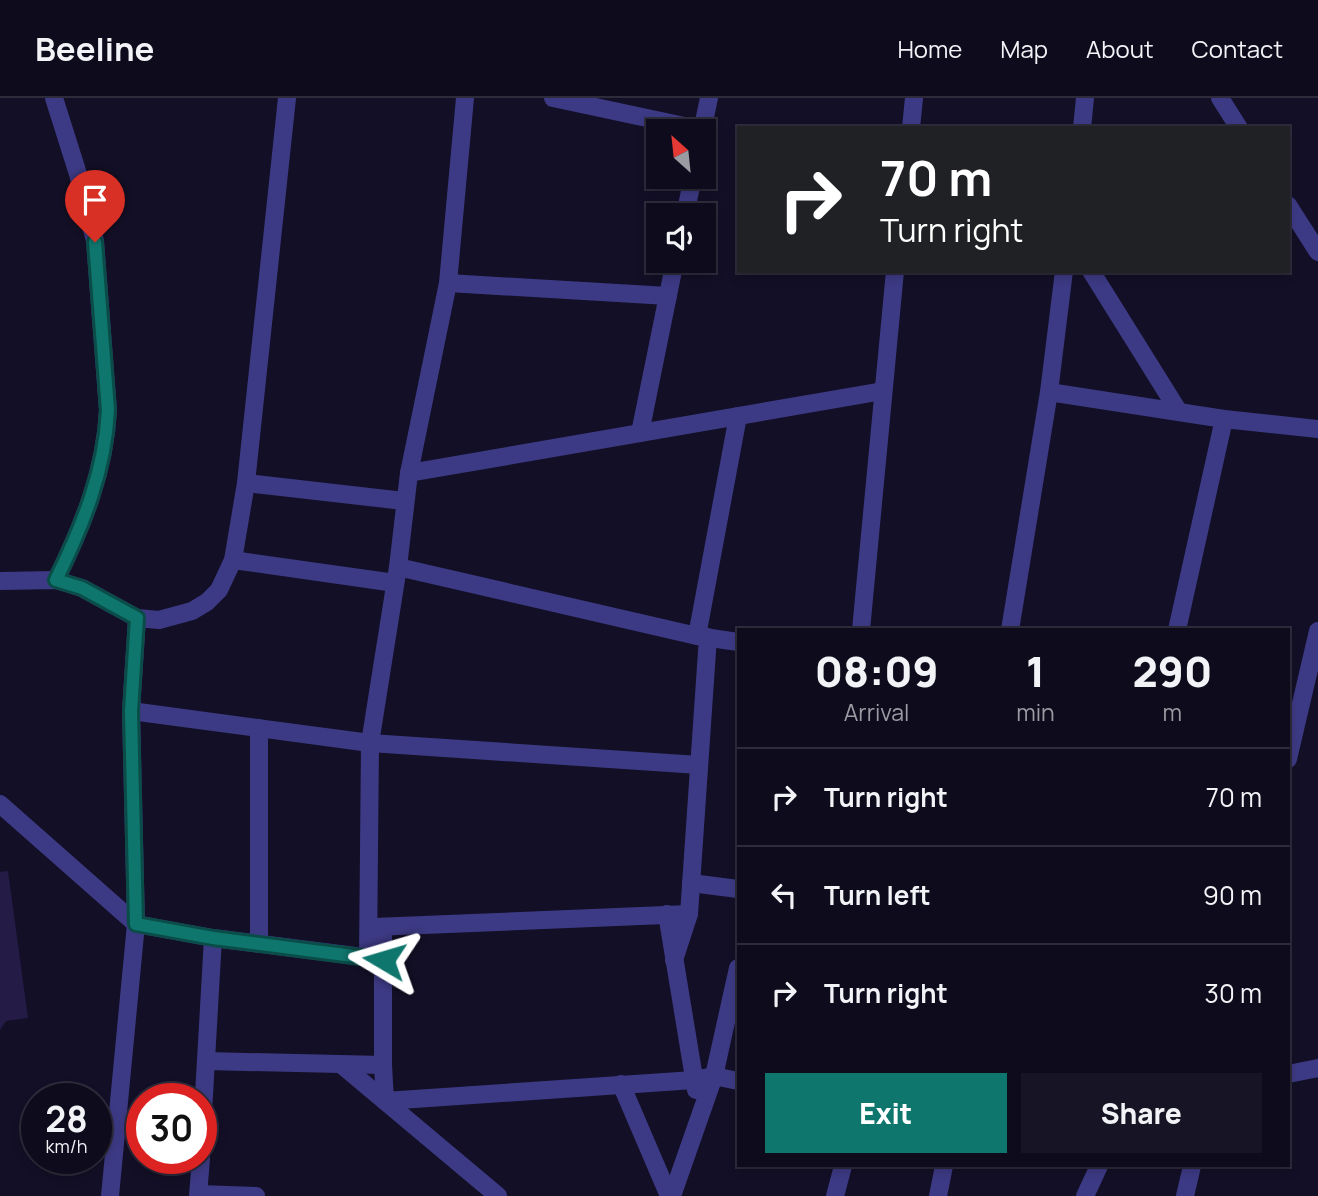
<!DOCTYPE html>
<style>
body{margin:0;font-family:Manrope,sans-serif;background:#171425;color:#f1f3f6;height:100vh;display:flex;flex-direction:column;font-size:26px;white-space:nowrap}
*{box-sizing:border-box;margin:0}
p{font-size:23px;color:#9b9ba3}
.icon{flex:none;width:38px;height:38px;fill:none;stroke:currentColor;stroke-width:2;stroke-linecap:round;stroke-linejoin:round}
.map{position:relative;flex:1;overflow:hidden}
.drawer{position:absolute;left:737px;top:530px;width:553px;height:539px;display:flex;flex-direction:column;background:#0e0b1c;border-radius:0px;box-shadow:0 4px 10px #0003,0 0 0 2px #2e2b3b}
.drawer>*{flex:none}
.guide{position:absolute;left:737px;top:28px;width:553px;height:147px;border-radius:0px;box-shadow:0 4px 10px #0003,0 0 0 2px #2e2b3b;background:#202124;color:#fff;overflow:hidden}
.needle{width:46px;rotate:333deg}
.fabs{position:absolute;left:646px;top:21px;display:grid;gap:14px}
.fabs a{display:grid;place-items:center;width:70px;height:70px;border-radius:0px;background:#0e0b1c;box-shadow:0 4px 10px #0003,0 0 0 2px #2e2b3b;font-size:35px}
.speed{position:absolute;left:21px;top:985px;display:flex;gap:14px;font-size:35px;font-weight:700;text-align:center}
.speed>*{display:grid;place-content:center;width:91px;height:91px;border-radius:50%;background:#0e0b1c;box-shadow:0 4px 10px #0003,0 0 0 2px #2e2b3b;line-height:1}
.speed small{font-size:18px;font-weight:400}
.speed .limit{border:10px solid #d22;background:#fff;color:#111}
.pin{position:absolute;display:grid;place-items:center;width:60px;height:60px;color:#fff;margin:-72px -30px;border-radius:50% 50% 50% 0;rotate:-45deg;box-shadow:0 0 7px #0007}
.pin .icon{rotate:45deg}
.me{position:absolute;width:77px;margin:-38px;rotate:277deg;stroke-linejoin:round;filter:drop-shadow(0 0 5px #0008)}
.turn{display:flex;align-items:center;gap:24px;height:147px;padding:0 28px;font-size:32px}
.turn .icon{width:91px;height:91px;stroke-width:2.5}
.turn b{display:block;font-size:49px;line-height:60px}
.eta{display:flex;justify-content:space-evenly;align-items:center;height:119px;text-align:center}
.eta b{font-size:42px;font-weight:800;line-height:49px}
.cta{display:flex;gap:14px;margin-top:auto;padding:14px 28px}
.cta a{flex:1;height:80px;border-radius:0px;background:#0f766e;color:#fff;font-size:28px;font-weight:800;line-height:80px;text-align:center}
.cta a+a{background:#171425;color:#f1f3f6}
ul{padding:0;list-style:none}
li{display:flex;align-items:center;gap:21px;height:98px;padding:0 28px;border-top:2px solid #2e2b3b}
li div{flex:1}
li b{display:block;font-size:26px}
li em{font-style:normal}
header{display:flex;align-items:center;gap:42px;box-sizing:border-box;height:98px;padding:0 35px;background:#0e0b1c;border-bottom:2px solid #2e2b3b}
header strong{font-size:33px}
nav{display:flex;gap:38px;margin-inline-start:auto;font-size:24px}
.map>svg:first-child{display:block}
</style>
<header>
<strong>Beeline</strong>
<nav><a>Home</a><a>Map</a><a>About</a><a>Contact</a></nav>
</header>
<div class="map">
<svg width="1318" height="1098" viewBox="0 0 1318 1098">
<rect width="100%" height="100%" fill="#130f26"/>
<path fill="#241b47" d="M8 773 28 920 6 923 0 932V774Z"/>
<g fill="none" stroke-linecap="round" stroke-linejoin="round">
<g stroke="#3d3a85" stroke-width="18">
<path d="M54 0 78 76 95 143 108 312C105 373 83 427 56 482"/>
<path d="M553 0 703 32"/>
<path d="M1220 0 1239 30"/>
<path d="M911 30 914 0"/>
<path d="M1082 30 1085 0"/>
<path d="M702 33 709 0"/>
<path d="M1288 107 1318 154"/>
<path d="M685 117 693 79"/>
<path d="M1091 173 1179 314"/>
<path d="M448 185 668 198"/>
<path d="M1049 294 1224 321 1318 331"/>
<path d="M640 335 675 163"/>
<path d="M409 375 883 293"/>
<path d="M246 385 404 403"/>
<path d="M233 462 395 485"/>
<path d="M398 469 697 538 738 544"/>
<path d="M0 483 56 482 82 490 137 520 131 613 136 826 110 1098"/>
<path d="M137 520 159 522 192 513 207 504 219 492 233 462 246 385 287 0"/>
<path d="M861 532 895 173"/>
<path d="M1010 532 1049 294 1064 173"/>
<path d="M1177 532 1224 321"/>
<path d="M697 538 738 318"/>
<path d="M131 613 370 645 699 667"/>
<path d="M1288 661 1318 533"/>
<path d="M0 706 136 826 213 840 379 861"/>
<path d="M691 785 738 791"/>
<path d="M667 816 696 992"/>
<path d="M374 829 689 816"/>
<path d="M383 829V967L385 1003 694 982 714 978 738 983"/>
<path d="M259 846V630"/>
<path d="M368 860 370 645 398 469 409 375 448 185 465 0"/>
<path d="M674 862 689 816 708 539"/>
<path d="M206 963 383 967"/>
<path d="M342 967 498 1098"/>
<path d="M1288 976 1318 970"/>
<path d="M621 986 669 1098"/>
<path d="M201 1049 213 840"/>
<path d="M199 1096 256 1098"/>
<path d="M198 1098 201 1060"/>
<path d="M672 1098 714 978 738 870"/>
<path d="M835 1098 843 1068"/>
<path d="M938 1098 944 1068"/>
<path d="M1085 1098 1099 1068"/>
<path d="M1185 1098 1192 1068"/>
</g>
</g>
<g fill="none" stroke-linecap="round" stroke-linejoin="round">
<defs>
<path id="route" d="M95 144 108 312C105 373 83 427 56 482L82 490 137 520 131 613 136 826 213 840 384 862"/>
</defs>
<use href="#route" stroke="#0a4d48" stroke-width="18"/>
<use href="#route" stroke="#0f766e" stroke-width="12"/>
</g>
</svg>
<div class="fabs">
<a><svg class="needle" viewBox="-14 -14 28 28"><path d="M0-13l5 13h-10z" fill="#e53935"/><path d="M0 13l5-13h-10z" fill="#9b9ba3"/></svg></a>
<a><svg class="icon" aria-label="sound" viewBox="0 0 24 24"><path d="M4 9h4l5-4v14l-5-4H4zM17 9q2 3 0 6"/></svg></a>
</div>
<div class="speed"><div>28<small>km/h</small></div><div class="limit">30</div></div>
<div class="pin" style="left:95px;top:144px;background:#d93025"><svg class="icon" aria-label="arrive" viewBox="0 0 24 24"><path d="M6 21V4h12l-3 4 3 4H6"/></svg></div>
<svg class="me" style="left:384px;top:862px" viewBox="-20 -20 40 40"><path d="M0-17L14 15 0 8-14 15z" fill="#0f766e" stroke="#fff" stroke-width="4"/></svg>
<div class="guide">
<div class="turn"><svg class="icon" aria-label="right" viewBox="0 0 24 24"><path d="M7 20v-9h11M14 6l5 5-5 5"/></svg><div><b>70 m</b>Turn right</div></div>
</div>
<section class="drawer">
<div class="eta">
<div><b>08:09</b><p>Arrival</p></div>
<div><b>1</b><p>min</p></div>
<div><b>290</b><p>m</p></div>
</div>
<ul>
<li><svg class="icon" aria-label="right" viewBox="0 0 24 24"><path d="M7 20v-9h11M14 6l5 5-5 5"/></svg><div><b>Turn right</b></div><em>70 m</em></li>
<li><svg class="icon" aria-label="left" viewBox="0 0 24 24"><path d="M17 20v-9H6M10 6l-5 5 5 5"/></svg><div><b>Turn left</b></div><em>90 m</em></li>
<li><svg class="icon" aria-label="right" viewBox="0 0 24 24"><path d="M7 20v-9h11M14 6l5 5-5 5"/></svg><div><b>Turn right</b></div><em>30 m</em></li>
</ul>
<div class="cta"><a>Exit</a><a>Share</a></div>
</section>
</div>
